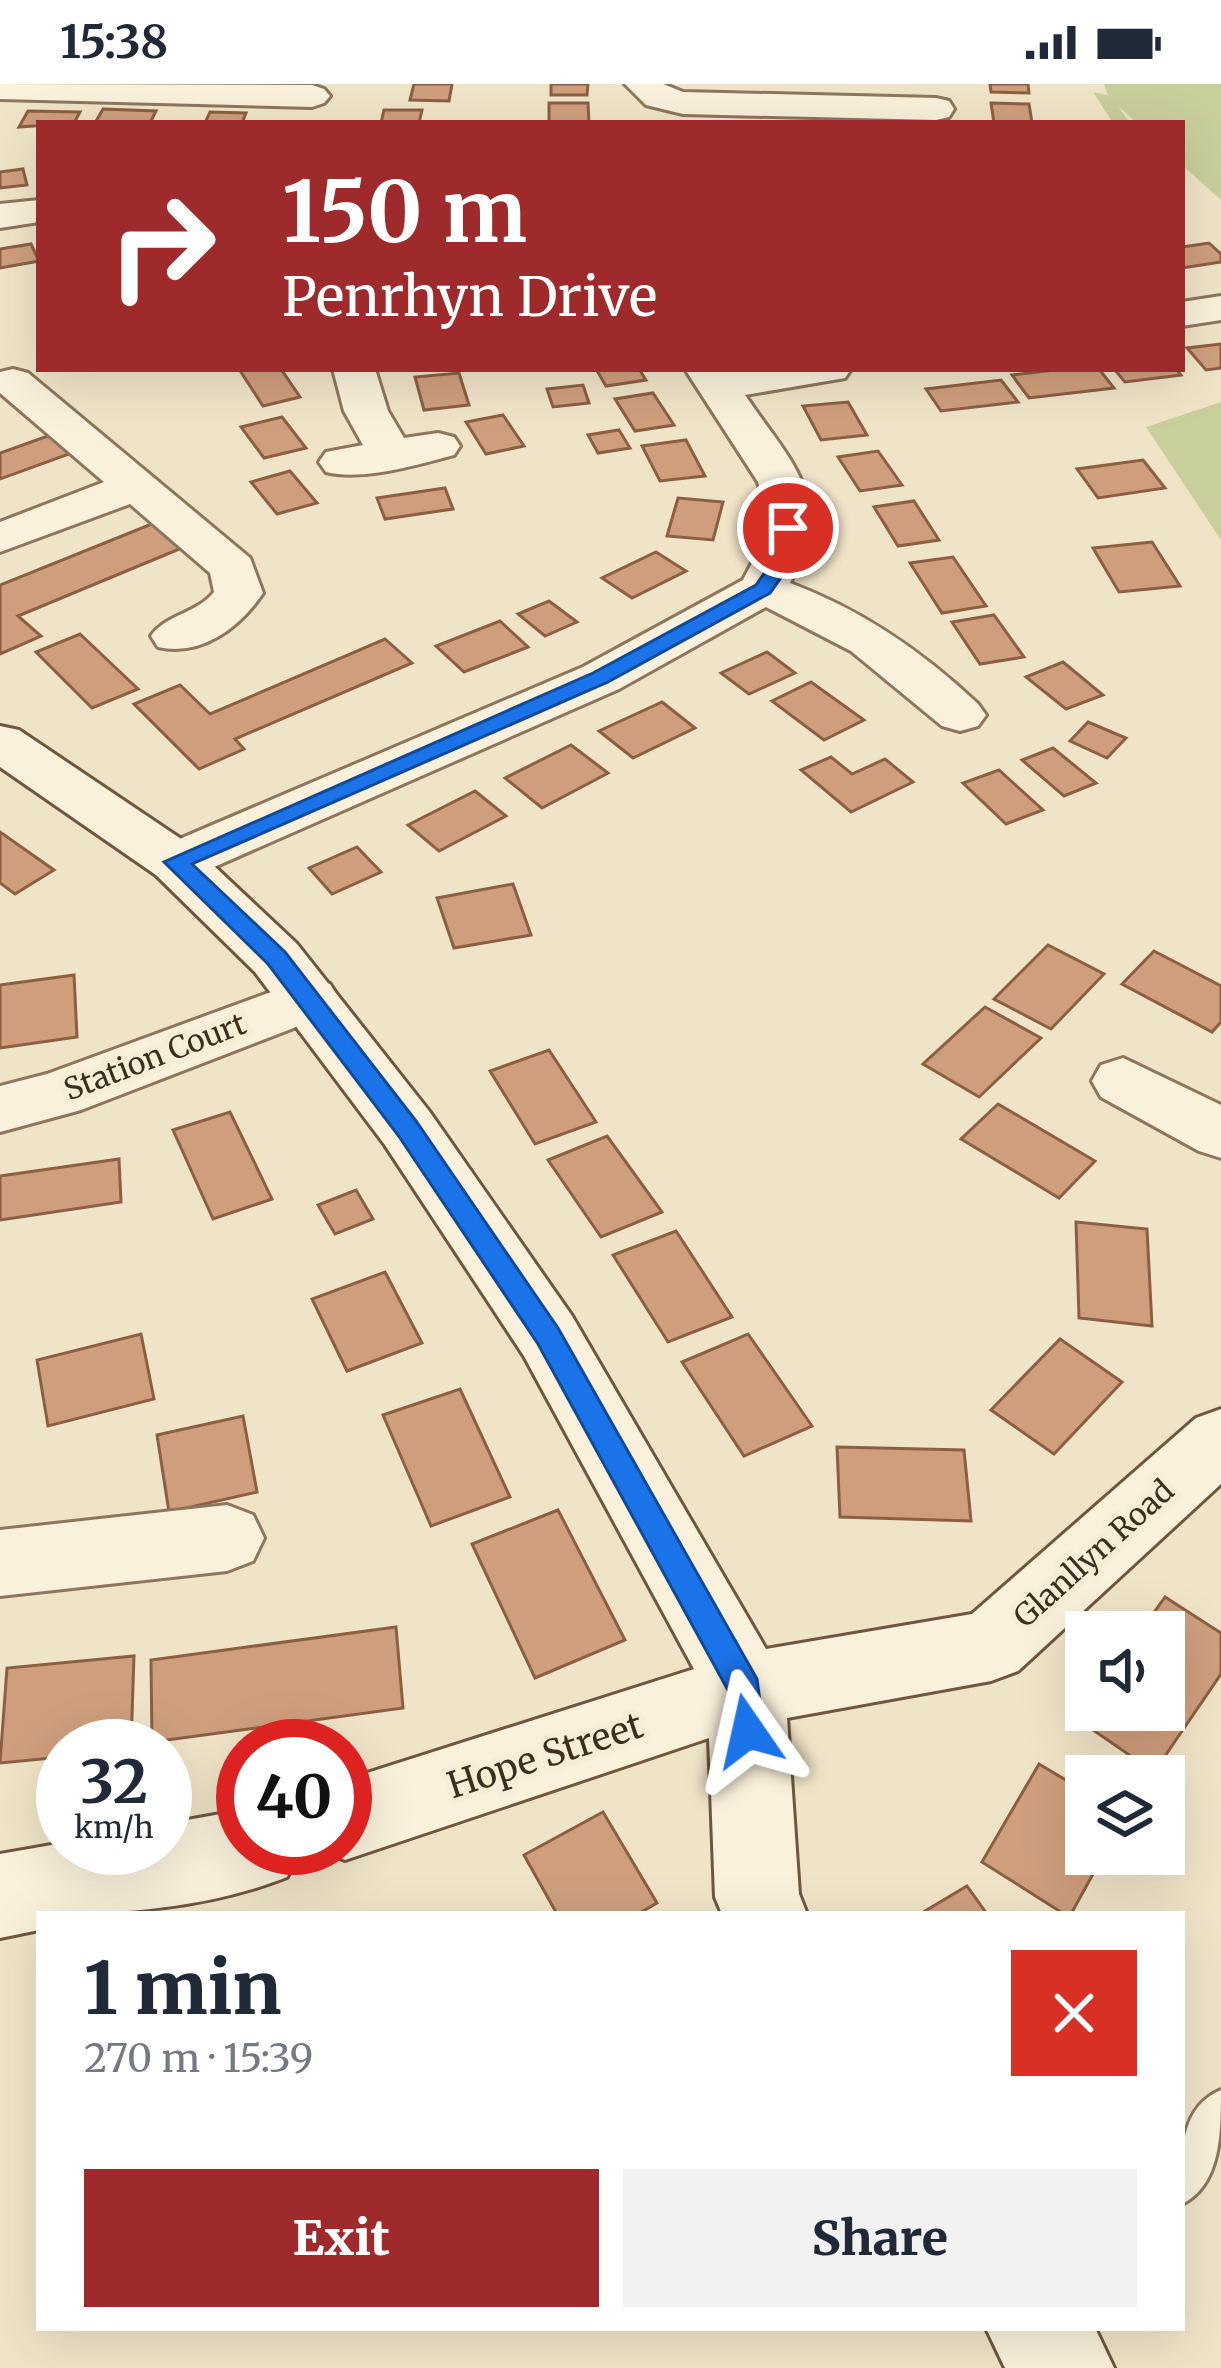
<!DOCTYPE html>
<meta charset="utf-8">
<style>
body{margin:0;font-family:Merriweather,serif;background:#f2f2f3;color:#1f2937;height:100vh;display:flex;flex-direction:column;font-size:45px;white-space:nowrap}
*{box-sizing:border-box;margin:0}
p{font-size:39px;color:#747a83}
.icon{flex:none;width:66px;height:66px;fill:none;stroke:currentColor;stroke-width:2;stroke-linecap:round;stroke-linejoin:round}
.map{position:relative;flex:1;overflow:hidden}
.side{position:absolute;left:36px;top:1827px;width:1149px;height:420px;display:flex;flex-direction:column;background:#fff;border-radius:0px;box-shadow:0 12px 48px #0002}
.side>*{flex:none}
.hud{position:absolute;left:36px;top:36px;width:1149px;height:252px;border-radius:0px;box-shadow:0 12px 48px #0002;background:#9e2a2b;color:#fff;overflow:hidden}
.buttons{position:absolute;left:1065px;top:1527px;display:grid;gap:24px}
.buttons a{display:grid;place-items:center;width:120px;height:120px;border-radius:0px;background:#fff;box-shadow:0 12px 48px #0002;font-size:60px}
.speed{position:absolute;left:36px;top:1635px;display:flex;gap:24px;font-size:60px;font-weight:700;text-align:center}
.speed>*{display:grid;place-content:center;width:156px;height:156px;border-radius:50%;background:#fff;box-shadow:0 12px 48px #0002;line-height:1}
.speed small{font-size:30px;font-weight:400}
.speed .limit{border:18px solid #d22;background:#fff;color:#111}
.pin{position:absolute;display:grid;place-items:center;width:102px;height:102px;color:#fff;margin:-51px;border:6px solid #fff;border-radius:50%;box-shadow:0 3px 12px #0007}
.me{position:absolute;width:132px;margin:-66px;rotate:349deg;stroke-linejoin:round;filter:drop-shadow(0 0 9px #0008)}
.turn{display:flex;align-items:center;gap:42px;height:252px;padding:0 48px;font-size:54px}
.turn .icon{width:156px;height:156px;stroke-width:2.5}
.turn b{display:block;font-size:84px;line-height:102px}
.round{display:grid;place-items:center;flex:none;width:126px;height:126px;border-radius:0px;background:#f2f2f3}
.overview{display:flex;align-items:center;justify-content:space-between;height:204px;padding:0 48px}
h1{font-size:72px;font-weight:800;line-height:90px}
.cta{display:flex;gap:24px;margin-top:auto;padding:24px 48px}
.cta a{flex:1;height:138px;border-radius:0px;background:#9e2a2b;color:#fff;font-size:48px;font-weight:800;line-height:138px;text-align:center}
.cta a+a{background:#f2f2f3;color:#1f2937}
.status{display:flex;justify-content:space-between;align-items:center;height:84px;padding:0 60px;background:#fff;direction:ltr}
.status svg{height:33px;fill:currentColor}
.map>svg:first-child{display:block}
</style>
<div class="status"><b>15:38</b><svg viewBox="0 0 49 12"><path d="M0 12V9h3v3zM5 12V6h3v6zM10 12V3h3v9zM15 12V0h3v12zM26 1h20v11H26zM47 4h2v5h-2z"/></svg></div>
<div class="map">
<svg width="1221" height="2284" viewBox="0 0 1221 2284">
<rect width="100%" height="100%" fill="#f0e4c8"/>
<g fill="#c9cf9b">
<path d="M1104 0H1221V116L1182 81V39H1137L1118 22 1130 39H1113L1093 8 1108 11Z"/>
<path d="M1221 318V456L1146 343Z"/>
</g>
<g fill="#cf9f7d" stroke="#8d5f41" stroke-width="3">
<path d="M414 0H452L449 17 410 16Z"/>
<path d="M551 0H588L587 11H551Z"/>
<path d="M990 0H1028L1029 9 991 8Z"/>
<path d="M549 19H588L589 39H549Z"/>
<path d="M991 19 1029 20 1032 39H994Z"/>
<path d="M103 25 156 27 150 39H95Z"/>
<path d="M384 26H422L419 39H381Z"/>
<path d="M28 27 80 28 74 39 19 43Z"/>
<path d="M210 28 246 29 242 39H205Z"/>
<path d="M23 85 27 101 0 104V88Z"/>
<path d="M1209 159 1221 170V178L1182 184V163Z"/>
<path d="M31 160 39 177 0 184V165Z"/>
<path d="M1221 260V284L1206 286 1187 264Z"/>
<path d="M239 285H281L300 313 263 322Z"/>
<path d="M596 285H639L646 296 606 302Z"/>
<path d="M1063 285H1099L1114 304 1029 314 1012 291Z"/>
<path d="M1114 285H1176L1181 291 1125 298Z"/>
<path d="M459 289 469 321 424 326 415 293Z"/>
<path d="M1001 296 1018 318 941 327 926 305Z"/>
<path d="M583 301 589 319 553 323 547 305Z"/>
<path d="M653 309 674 341 635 347 615 315Z"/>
<path d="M848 318 867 351 821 356 803 322Z"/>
<path d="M503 331 524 362 486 370 466 338Z"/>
<path d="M282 333 306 364 264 374 241 343Z"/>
<path d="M619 346 630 364 598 369 588 351Z"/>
<path d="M59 348 80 366 0 395V369Z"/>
<path d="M686 356 705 392 660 397 642 362Z"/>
<path d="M878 367 902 401 860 407 838 373Z"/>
<path d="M1143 376 1165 404 1098 414 1077 385Z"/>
<path d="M290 387 317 419 277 430 251 398Z"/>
<path d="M445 404 453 425 385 435 377 414Z"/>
<path d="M678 414 723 418 713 456 667 452Z"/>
<path d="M914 417 939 456 898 462 874 423Z"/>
<path d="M159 437 189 461 18 532 41 552 0 570V501Z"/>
<path d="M1152 458 1180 502 1119 508 1093 464Z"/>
<path d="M656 468 686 487 632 514 602 494Z"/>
<path d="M953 473 986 522 942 529 910 479Z"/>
<path d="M549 517 577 538 545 552 518 530Z"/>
<path d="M994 531 1024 573 980 580 952 538Z"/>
<path d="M500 537 528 563 464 588 436 562Z"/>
<path d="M80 550 138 605 92 624 36 568Z"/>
<path d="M385 555 412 579 235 655 244 665 199 685 134 620 180 601 210 630Z"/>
<path d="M767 568 795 589 749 610 721 589Z"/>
<path d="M1063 578 1103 611 1066 625 1026 593Z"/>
<path d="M811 598 864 636 824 656 772 617Z"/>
<path d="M662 618 695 644 633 674 599 647Z"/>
<path d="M1088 638 1126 654 1107 674 1070 657Z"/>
<path d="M571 661 608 689 542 724 505 694Z"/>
<path d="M1053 664 1096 699 1064 712 1022 676Z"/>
<path d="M831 673 852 690 885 675 913 698 851 728 801 686Z"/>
<path d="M999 686 1043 726 1006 740 963 699Z"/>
<path d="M475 707 506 732 439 767 408 741Z"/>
<path d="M0 748 54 786 15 810 0 799Z"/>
<path d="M357 763 381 788 332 810 309 784Z"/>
<path d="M513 800 531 851 454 864 437 814Z"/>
<path d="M1048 861 1104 890 1051 945 994 915Z"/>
<path d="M1154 867 1221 902V938L1212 948 1122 900Z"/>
<path d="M74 891 77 953 0 964V901Z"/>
<path d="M985 923 1041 954 979 1013 923 980Z"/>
<path d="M549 966 596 1038 535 1060 490 987Z"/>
<path d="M998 1020 1095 1077 1059 1114 961 1055Z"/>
<path d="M230 1028 272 1115 213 1135 173 1046Z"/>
<path d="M607 1052 662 1128 601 1153 548 1076Z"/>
<path d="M119 1075 121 1118 0 1136V1092Z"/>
<path d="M356 1106 373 1135 335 1150 318 1121Z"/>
<path d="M1076 1138 1147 1145 1152 1242 1079 1234Z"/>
<path d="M676 1147 732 1233 668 1258 613 1171Z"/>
<path d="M385 1188 422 1259 347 1287 312 1215Z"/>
<path d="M141 1250 154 1315 48 1342 37 1276Z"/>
<path d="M748 1250 812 1342 744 1372 682 1278Z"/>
<path d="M1060 1255 1122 1298 1054 1370 991 1326Z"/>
<path d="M460 1305 510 1413 431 1442 383 1331Z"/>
<path d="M243 1332 257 1408 169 1428 157 1351Z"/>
<path d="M837 1363 964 1366 971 1437 840 1433Z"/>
<path d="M558 1426 625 1556 535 1594 472 1460Z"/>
<path d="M1165 1513 1221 1549V1590L1154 1688 1077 1635 1086 1623 1164 1626V1548H1140Z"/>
<path d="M396 1543 403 1624 152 1658 151 1576Z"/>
<path d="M134 1572 131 1662H63V1673L0 1679 7 1584Z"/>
<path d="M1039 1680 1086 1708V1770H1104L1071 1830H1064L982 1778Z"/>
<path d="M603 1728 657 1819 638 1830H557L524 1771Z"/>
<path d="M967 1802 987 1830H920Z"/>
</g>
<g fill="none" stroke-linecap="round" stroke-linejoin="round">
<defs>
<path id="lane" d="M1221 2006C1221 2048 1221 2101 1182 2120 1182 2079 1176 2025 1221 2006Z"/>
<g id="street">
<path d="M0 0 312 1 324 5 330 12 324 19 312 23 0 15Z"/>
<path d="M625 0H663L683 8 936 14 949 17 954 25 949 33 936 36 683 30 646 21Z"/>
<path d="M39 116V138L0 144V120Z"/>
<path d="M1221 212V236L1182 242V218Z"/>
<path d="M13 285 28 289 250 474 263 509C240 543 202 573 158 563L151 552C166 530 197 530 214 508L210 489 130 420 0 468V438L104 398 0 309V288Z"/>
<path d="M333 285H375L388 327 404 354 438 349 454 353 460 362 454 371C417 381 363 397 326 388L319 378 326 368 363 361 344 327Z"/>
<path d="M685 285H851L845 294 745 311C793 382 834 411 790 499 862 526 922 567 978 620L986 631 978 642 960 647 942 642 851 567 766 523 619 605 196 791 176 796 156 791 148 778 156 765 583 583 743 496 760 464 765 424 758 398Z"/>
<path d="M309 894 330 900 339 915 330 930 81 1026 0 1048V1002L47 990Z"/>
<path d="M1123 974 1221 1021V1074L1199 1067 1101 1013 1092 997 1101 981Z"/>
<path d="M227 1421 253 1431 264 1454 253 1477 227 1487 0 1512V1446Z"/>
</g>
<g id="secondary">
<path d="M0 642 19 646 196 765 297 860 429 1027 572 1232 766 1565 972 1530 1196 1334 1221 1325V1400L1018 1587 991 1597 787 1634 799 1810 807 1830H722L715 1813 709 1654 345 1776 316 1764H345V1696L694 1585 524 1272 385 1061 255 888 156 791 0 683Z"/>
<path d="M243 1726V1764H300L287 1793C209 1824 122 1830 39 1830V1846L0 1854V1770L63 1759V1764H165V1740Z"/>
<path d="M986 2244H1095L1114 2284H1005Z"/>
</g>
</defs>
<use href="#lane" stroke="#8d765c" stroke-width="6"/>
<use href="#street" stroke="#8d765c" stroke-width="6"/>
<use href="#secondary" stroke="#6f573f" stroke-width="6"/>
<use href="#lane" fill="#faf1dc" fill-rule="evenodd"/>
<use href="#street" fill="#faf1dc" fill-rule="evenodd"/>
<use href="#secondary" fill="#faf1dc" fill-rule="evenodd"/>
</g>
<path fill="#1a73e8" stroke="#114b97" stroke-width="3" d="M788 438 798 444 787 485 770 509 608 598 192 780 285 868 416 1037 558 1244 757 1595 764 1647 760 1658 748 1662 736 1658 729 1608 538 1260 398 1051 268 880 164 778 593 589 756 501 767 485 779 444Z"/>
<g text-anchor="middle" stroke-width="12" stroke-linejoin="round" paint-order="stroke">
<g font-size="30" fill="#3d2e20" stroke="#f7eed8">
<text transform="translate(155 973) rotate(-21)" y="10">Station Court</text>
<text transform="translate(1094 1470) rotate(-42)" y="10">Glanllyn Road</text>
</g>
<g font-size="36" fill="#3d2e20" stroke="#f7eed8">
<text transform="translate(545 1671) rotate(-18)" y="13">Hope Street</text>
</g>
</g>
</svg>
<div class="buttons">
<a><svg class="icon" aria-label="sound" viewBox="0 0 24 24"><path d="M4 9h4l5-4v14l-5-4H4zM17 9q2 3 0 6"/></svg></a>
<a><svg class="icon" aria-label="layers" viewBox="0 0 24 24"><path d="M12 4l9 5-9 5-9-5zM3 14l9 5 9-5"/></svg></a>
</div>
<div class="speed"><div>32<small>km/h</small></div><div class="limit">40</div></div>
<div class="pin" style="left:788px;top:444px;background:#d93025"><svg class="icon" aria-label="arrive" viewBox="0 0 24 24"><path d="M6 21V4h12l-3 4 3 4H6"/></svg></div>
<svg class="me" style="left:748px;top:1647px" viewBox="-20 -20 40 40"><path d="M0-17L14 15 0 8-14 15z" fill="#1a73e8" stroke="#fff" stroke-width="4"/></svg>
<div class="hud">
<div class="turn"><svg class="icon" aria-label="right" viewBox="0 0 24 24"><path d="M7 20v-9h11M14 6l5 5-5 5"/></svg><div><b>150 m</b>Penrhyn Drive</div></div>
</div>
<section class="side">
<div class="overview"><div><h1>1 min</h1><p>270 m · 15:39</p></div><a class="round" style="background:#d93025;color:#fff"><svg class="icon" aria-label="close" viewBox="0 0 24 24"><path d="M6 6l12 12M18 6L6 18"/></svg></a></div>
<div class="cta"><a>Exit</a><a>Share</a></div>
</section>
</div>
